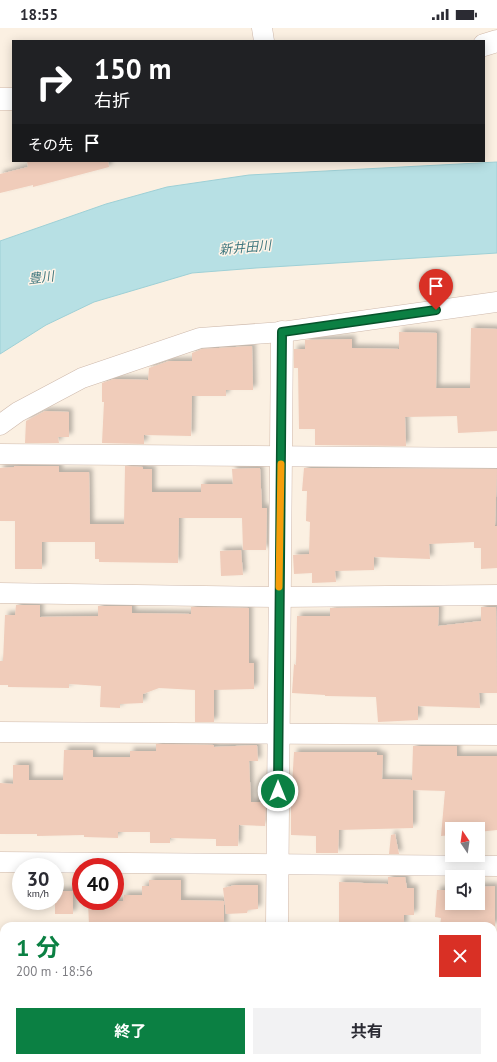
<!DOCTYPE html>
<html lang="ja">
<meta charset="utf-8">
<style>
body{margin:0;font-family:"PT Sans","Noto Sans JP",sans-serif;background:#f2f2f3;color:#2b2b33;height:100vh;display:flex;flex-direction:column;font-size:15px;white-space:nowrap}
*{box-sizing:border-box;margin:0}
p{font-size:13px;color:#7c7c81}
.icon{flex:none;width:22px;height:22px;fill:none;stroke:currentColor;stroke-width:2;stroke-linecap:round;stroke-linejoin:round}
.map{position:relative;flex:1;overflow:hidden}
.side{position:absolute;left:0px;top:894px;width:497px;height:140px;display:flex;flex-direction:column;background:#fff;border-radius:12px 12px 0 0;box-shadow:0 2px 10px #0003}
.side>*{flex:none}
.banner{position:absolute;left:12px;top:12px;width:473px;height:122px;border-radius:0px;box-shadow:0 2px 10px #0003;background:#202124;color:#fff;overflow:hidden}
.needle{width:26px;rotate:347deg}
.tools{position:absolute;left:445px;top:794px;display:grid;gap:8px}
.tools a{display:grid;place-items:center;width:40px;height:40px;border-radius:0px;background:#fff;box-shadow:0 2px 10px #0003;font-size:20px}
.speed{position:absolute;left:12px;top:830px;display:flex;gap:8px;font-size:20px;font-weight:700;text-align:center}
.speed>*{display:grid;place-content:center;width:52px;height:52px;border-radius:50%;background:#fff;box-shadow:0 2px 10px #0003;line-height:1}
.speed small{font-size:10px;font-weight:400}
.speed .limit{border:6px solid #d22;background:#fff;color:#111}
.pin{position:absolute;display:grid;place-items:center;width:34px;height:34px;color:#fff;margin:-41px -17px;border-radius:50% 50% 50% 0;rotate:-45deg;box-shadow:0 0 4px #0007}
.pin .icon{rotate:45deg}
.me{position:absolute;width:44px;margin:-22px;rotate:0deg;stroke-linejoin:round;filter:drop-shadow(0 0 3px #0008)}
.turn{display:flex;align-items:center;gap:14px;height:84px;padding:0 16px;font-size:18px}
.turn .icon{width:52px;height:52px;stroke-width:2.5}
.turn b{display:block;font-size:28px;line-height:34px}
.then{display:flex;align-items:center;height:38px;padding:0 16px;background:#0003;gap:8px;font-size:15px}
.round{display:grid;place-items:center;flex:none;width:42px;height:42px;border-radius:0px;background:#f2f2f3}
.head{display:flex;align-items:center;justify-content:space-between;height:68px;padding:0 16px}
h1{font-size:24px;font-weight:700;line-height:30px;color:#0b8043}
.action{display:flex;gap:8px;margin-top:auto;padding:8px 16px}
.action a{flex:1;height:46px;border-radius:0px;background:#0b8043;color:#fff;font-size:16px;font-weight:700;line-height:46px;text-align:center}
.action a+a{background:#f2f2f3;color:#2b2b33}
.status{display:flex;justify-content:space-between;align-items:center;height:28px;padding:0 20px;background:#fff;direction:ltr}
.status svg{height:11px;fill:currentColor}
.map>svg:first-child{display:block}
</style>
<div class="status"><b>18:55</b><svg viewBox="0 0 49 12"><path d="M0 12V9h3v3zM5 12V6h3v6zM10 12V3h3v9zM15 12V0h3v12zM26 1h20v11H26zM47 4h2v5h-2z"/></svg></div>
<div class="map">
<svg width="497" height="1034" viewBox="0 0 497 1034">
<defs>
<filter id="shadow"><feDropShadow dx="3.5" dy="-3.5" stdDeviation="2" flood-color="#0004"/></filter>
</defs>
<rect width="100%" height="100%" fill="#fbf0e2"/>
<path fill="#b7e0e4" stroke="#9ed0d6" d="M497 134V225L256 240 192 245 94 274 46 297 0 326V213L106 176 167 159 249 147Z"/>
<g fill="#f0ccba" filter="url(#shadow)">
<path d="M27 133H108L109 139 33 159V157L0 165V146L28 139Z"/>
<path d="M471 300 497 301V403L458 405 457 388 405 389 406 418 315 417V401H299L298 340H294V321H305V312L352 311V320L399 321V304L437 305 436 360H470Z"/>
<path d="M252 318 253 362H226V368H192L191 408 144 407V416L102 415 104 374H102V355L114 351 148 352 149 340 169 333H192V325L202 321Z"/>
<path d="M45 383 69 384V409H58L59 415H25L26 393Z"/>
<path d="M14 438H59V444H89L90 496H124L125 438 143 439V441H152V464H201V456H233L232 441 260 440 262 480H267L266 522H243L242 490H179L178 535 99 534V531H95V514H42V541H15V493H0V440L14 439Z"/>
<path d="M304 440 497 441 495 498H497V540L481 541V520H474V514L429 516 430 531 374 529V542L335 543 336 554 312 555V545L294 546 293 527 309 526 310 494 306 493 307 463H302Z"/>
<path d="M241 522 243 547 221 548 220 523Z"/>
<path d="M16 577H40V589L98 588V578H132V585L191 586V579L249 580V635H254V661L214 662V694H195V662L159 660 143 666V675L120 676V680L100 679 101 658 69 656V660L8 659V657H0V633H3L5 587H15Z"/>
<path d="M439 579 438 598 481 593V579H496L497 665H479L480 680 418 678V692L378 694 376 669 325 668V667L292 665 294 636 296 637 297 588H330V580Z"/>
<path d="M156 716 214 717V719L257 717 258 733H249L251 774H266L265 798 239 797 238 818H216V811L170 810V815H150V804H118V810L84 809V807L37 808V806H0V755L13 756V737H29V752H63L64 722H93V729H130V723H156Z"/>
<path d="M413 718H457V728H497V802L478 804V801H452V807L441 808 445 763 413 762V800L339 802 338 825H316V808L291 807V775L294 724H377V727H383L382 751 412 752Z"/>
<path d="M395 806 399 826H389L391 807Z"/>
<path d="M388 849H405L407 860H414V887H404V898H339V854L388 856Z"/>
<path d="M149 852H181V872L224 873V898H163V895L136 894 135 898H89L88 873H123L124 867H142V858H149Z"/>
<path d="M235 857H258V881L248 882 247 885 226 886 223 860Z"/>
<path d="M495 858V898H440L441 890 435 889 437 862H452V875H478V859Z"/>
<rect x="55" y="863" width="18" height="23"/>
</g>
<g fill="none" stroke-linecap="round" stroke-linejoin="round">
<defs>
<g id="street">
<path d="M262 0 264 13"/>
<path d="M0 397 18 384 82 350 200 310 282 304 497 274"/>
<path d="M0 426 497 430"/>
<path d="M0 565 279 569 497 567"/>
<path d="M0 704 497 707"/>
<path d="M0 834 497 838"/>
</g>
<g id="secondary">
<path d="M484 17 497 13"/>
<path d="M0 71H13"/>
<path d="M277 898 282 304"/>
<path d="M0 987H4"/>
<path d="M493 987H497"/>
<path d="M276 1034V1030"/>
</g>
</defs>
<use href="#street" stroke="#ceb9ac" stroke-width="21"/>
<use href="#secondary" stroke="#d1b8a9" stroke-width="23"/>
<use href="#street" stroke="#fff" stroke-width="20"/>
<use href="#secondary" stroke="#fff" stroke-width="22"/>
</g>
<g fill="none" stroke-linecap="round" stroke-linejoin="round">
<defs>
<path id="route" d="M278 763 282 304 436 282"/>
</defs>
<use href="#route" stroke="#07532c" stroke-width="10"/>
<use href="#route" stroke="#0b8043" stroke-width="7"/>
<path stroke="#f59e0b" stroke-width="7" d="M279 559 281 436"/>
</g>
<g text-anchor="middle" stroke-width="3" stroke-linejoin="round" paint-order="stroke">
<g font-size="13" font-style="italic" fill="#41787f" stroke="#fff4e8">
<text transform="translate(245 219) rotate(-5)" y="5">新井田川</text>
<text transform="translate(41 249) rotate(-7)" y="5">豊川</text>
</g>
</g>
</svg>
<div class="tools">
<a><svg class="needle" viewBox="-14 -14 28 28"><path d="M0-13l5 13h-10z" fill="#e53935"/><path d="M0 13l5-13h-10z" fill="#7c7c81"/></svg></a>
<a><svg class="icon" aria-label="sound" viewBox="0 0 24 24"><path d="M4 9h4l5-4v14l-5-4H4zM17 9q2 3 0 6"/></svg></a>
</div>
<div class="speed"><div>30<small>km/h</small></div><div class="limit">40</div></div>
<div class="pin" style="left:436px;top:282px;background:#d93025"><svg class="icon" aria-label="arrive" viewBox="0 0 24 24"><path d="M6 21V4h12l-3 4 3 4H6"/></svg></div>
<svg class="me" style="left:278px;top:763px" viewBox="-20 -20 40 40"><circle r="17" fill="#0b8043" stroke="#fff" stroke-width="3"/><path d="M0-11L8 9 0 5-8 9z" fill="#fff"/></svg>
<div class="banner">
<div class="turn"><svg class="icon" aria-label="right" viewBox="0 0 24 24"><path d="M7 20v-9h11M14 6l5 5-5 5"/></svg><div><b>150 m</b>右折</div></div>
<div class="then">その先<svg class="icon" aria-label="arrive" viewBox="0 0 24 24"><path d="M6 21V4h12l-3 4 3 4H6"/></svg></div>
</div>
<section class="side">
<div class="head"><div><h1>1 分</h1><p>200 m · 18:56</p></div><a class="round" style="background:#d93025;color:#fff"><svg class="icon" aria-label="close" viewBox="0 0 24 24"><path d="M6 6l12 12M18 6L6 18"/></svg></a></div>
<div class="action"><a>終了</a><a>共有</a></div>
</section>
</div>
